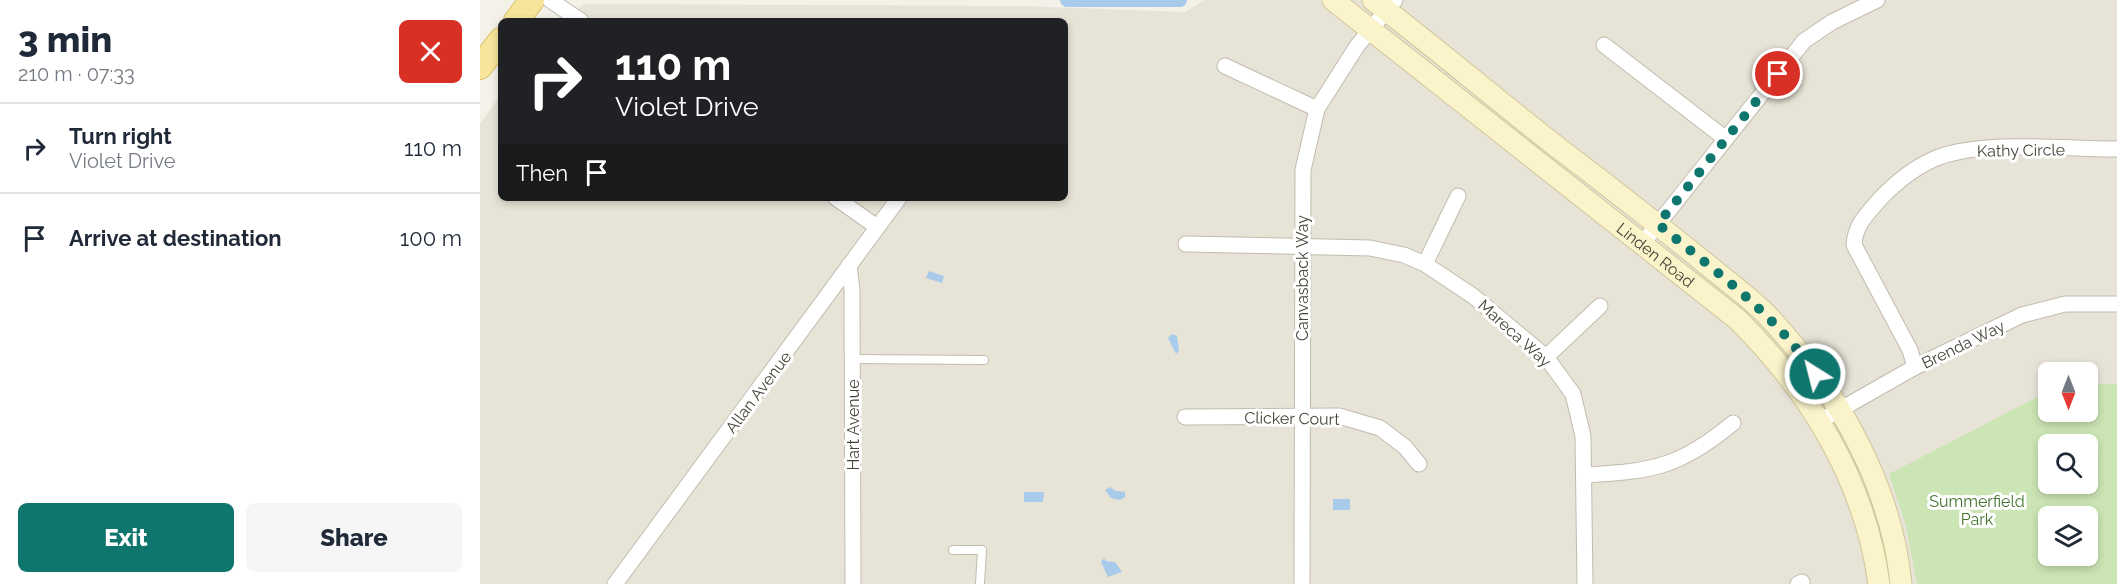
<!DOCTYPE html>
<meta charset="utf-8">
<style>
body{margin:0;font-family:Raleway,sans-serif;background:#f6f6f7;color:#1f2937;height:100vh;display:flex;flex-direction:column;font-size:22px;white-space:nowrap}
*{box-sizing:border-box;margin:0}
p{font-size:20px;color:#747a83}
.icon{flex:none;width:33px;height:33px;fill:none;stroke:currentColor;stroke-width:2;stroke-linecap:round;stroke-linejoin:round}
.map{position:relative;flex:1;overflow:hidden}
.sheet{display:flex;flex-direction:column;background:#fff;width:480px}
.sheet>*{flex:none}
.guide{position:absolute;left:18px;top:18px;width:570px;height:183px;border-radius:9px;box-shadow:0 3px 9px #0003;background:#202124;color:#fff;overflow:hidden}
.needle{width:39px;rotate:180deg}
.controls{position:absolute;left:1558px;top:362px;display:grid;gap:12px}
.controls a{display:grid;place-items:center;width:60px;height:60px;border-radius:9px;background:#fff;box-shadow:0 3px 9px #0003;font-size:30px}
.pin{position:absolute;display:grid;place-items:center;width:51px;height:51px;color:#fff;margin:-26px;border:3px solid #fff;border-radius:50%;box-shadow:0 2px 6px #0007}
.me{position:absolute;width:66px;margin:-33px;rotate:324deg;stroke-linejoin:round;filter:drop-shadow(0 0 4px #0008)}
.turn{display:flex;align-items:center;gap:21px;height:126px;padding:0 18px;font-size:27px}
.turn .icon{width:78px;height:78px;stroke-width:2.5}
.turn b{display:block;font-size:42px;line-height:51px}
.then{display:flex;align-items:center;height:57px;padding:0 18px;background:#0003;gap:12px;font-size:22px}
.round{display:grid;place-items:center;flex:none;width:63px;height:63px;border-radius:9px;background:#f6f6f7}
.head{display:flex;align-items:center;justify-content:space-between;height:102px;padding:0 18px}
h1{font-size:36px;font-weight:800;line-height:45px}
.primary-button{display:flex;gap:12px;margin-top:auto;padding:12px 18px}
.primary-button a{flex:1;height:69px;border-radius:9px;background:#0f766e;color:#fff;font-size:24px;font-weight:800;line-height:69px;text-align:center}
.primary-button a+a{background:#f6f6f7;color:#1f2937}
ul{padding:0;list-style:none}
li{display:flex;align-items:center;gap:18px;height:90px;padding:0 18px;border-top:2px solid #e0e1e3}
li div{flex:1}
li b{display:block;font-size:22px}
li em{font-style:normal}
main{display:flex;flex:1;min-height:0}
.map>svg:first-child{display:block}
</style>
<main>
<section class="sheet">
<div class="head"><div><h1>3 min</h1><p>210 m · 07:33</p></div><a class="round" style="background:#d93025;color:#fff"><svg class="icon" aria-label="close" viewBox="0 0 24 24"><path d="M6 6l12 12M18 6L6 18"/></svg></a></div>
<ul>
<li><svg class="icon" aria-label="right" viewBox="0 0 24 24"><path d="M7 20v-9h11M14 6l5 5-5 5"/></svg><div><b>Turn right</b><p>Violet Drive</p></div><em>110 m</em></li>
<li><svg class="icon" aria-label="arrive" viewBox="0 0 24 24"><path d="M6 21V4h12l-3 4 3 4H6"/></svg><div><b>Arrive at destination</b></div><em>100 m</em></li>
</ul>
<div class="primary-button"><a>Exit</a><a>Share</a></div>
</section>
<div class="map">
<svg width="1637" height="584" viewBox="0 0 1637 584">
<rect width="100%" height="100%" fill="#f3f1e8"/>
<path fill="#e7e3d7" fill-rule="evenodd" d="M725 0H1637V584H0V124L21 94V198H585V21H82L104 4 540 6 705 12ZM1569 372H1608V411H1569ZM1569 444H1608V483H1569ZM1569 516H1608V555H1569Z"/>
<path fill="#cbe5b4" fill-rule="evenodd" d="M1608 384H1637V584H1437L1426 526 1409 474 1569 391V411H1608ZM1569 444H1608V483H1569ZM1569 516H1608V555H1569Z"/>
<g fill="#a8cbec">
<path d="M449 271 464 276 462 283 446 278Z"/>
<path d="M692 334 697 336 699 351 696 354 688 338Z"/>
<path d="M630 487 636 491 645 492V497L640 500 631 498 625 490Z"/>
<path d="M544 492H564L563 502H544Z"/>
<rect x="853" y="499" width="17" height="11"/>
<path d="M624 558 626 561 635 562 642 572 628 577 621 562Z"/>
</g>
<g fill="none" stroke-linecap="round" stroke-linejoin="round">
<path stroke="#a8cbec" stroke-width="14" d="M587 0H700"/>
<defs>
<g id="lane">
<path d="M372 359 504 360"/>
<path d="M473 550H502L500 584"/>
</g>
<g id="street">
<path d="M70 0 101 21"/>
<path d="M1124 45 1246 139"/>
<path d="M745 66 837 109"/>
<path d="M356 198 397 227"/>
<path d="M706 244 890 248 924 255 945 264 993 296 1066 357 1093 394 1103 436 1105 584"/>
<path d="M1162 244 1324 41 1352 22 1397 0"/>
<path d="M945 264 978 196"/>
<path d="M369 265 372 290 373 584"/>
<path d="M1066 357 1120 306"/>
<path d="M1435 367 1430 350 1374 245C1375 225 1387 214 1400 199 1417 181 1436 166 1459 157 1506 140 1586 149 1637 149"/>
<path d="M705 417 859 416 900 428 925 447 939 464"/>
<path d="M1340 421 1435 367 1542 315 1585 304H1637"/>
<path d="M1106 475C1174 471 1200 467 1253 423"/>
<path d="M135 584 419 198"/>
<path d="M822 584 823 170 837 109 877 46 915 0"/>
<path d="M1318 584 1322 582"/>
</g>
<g id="secondary">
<path id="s1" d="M853 0 1257 319C1330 391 1385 481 1399 584"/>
<path d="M893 0C957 49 1018 101 1081 150 1131 188 1181 227 1230 267 1248 282 1269 297 1286 314 1355 387 1411 482 1421 584"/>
</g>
<g id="primary">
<path d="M36 21 52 0"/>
<path d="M0 67 21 40"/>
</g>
</defs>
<use href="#lane" stroke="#c1bcae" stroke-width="10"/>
<use href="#street" stroke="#c1bcae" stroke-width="17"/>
<use href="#secondary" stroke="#d0c69a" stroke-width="23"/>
<use href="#primary" stroke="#ddc46d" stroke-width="26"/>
<use href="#lane" stroke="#fff" stroke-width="8"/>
<use href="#street" stroke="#fff" stroke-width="15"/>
<use href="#secondary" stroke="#fbf3ca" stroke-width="21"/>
<use href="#primary" stroke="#f8e59c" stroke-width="24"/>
</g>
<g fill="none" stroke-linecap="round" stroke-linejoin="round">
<path stroke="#0f766e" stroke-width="10" stroke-dasharray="0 18" d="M1298 74 1178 224C1233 270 1295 313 1335 374"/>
</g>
<g text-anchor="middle" stroke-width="6" stroke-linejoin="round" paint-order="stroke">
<g font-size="16" fill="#464237" stroke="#fff">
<text transform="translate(1541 150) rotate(-1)" y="6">Kathy Circle</text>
<text dy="6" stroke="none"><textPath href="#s1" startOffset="411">Linden Road</textPath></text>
<text transform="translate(822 278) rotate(-90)" y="6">Canvasback Way</text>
<text transform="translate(1035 333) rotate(42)" y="6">Mareca Way</text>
<text transform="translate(1483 344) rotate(-26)" y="6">Brenda Way</text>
<text transform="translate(278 392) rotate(-53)" y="6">Allan Avenue</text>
<text transform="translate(812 418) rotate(1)" y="6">Clicker Court</text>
<text transform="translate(373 425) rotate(-90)" y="6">Hart Avenue</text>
</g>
<g font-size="16" fill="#43752e" stroke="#fff">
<text x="1497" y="507">Summerfield<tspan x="1497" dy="18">Park</tspan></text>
</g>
</g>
</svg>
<div class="controls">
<a><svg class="needle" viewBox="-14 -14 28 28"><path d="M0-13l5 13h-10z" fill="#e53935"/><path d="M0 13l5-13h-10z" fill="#747a83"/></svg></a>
<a><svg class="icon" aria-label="search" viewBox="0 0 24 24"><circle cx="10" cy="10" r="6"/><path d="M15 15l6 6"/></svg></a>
<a><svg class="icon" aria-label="layers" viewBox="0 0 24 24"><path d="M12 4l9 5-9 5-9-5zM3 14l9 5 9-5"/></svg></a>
</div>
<div class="pin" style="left:1298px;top:74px;background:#d93025"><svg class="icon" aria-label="arrive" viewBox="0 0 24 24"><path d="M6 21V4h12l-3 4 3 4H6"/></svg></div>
<svg class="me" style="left:1335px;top:374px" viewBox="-20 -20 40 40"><circle r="17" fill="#0f766e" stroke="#fff" stroke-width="3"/><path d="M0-11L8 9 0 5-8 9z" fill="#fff"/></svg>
<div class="guide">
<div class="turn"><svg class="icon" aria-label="right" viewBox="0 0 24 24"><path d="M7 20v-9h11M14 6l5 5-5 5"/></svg><div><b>110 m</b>Violet Drive</div></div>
<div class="then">Then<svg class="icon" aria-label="arrive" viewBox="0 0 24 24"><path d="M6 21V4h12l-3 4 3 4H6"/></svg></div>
</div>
</div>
</main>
